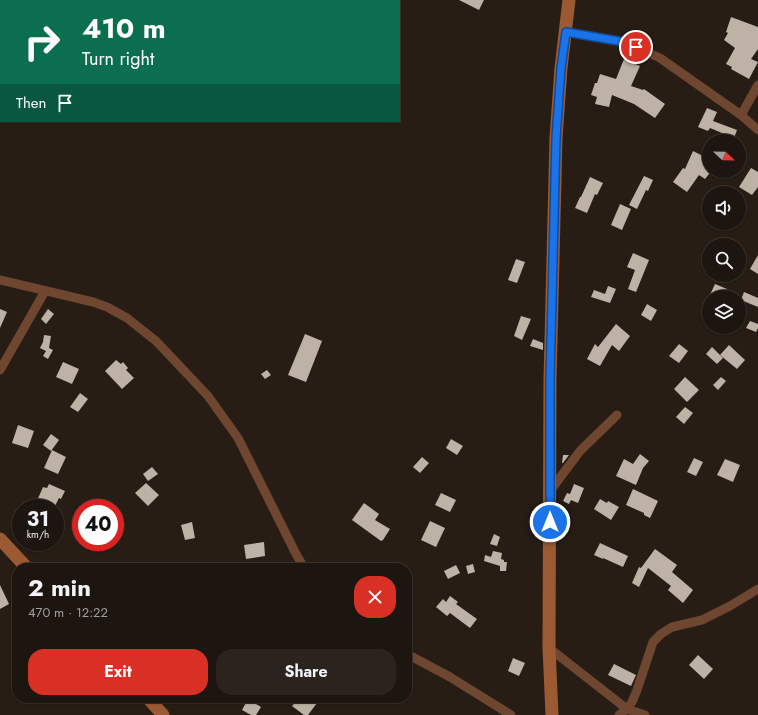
<!DOCTYPE html>
<meta charset="utf-8">
<style>
body{margin:0;font-family:Jost,sans-serif;background:#2a231e;color:#f1f3f6;height:100vh;display:flex;flex-direction:column;font-size:15px;white-space:nowrap}
*{box-sizing:border-box;margin:0}
p{font-size:13px;color:#a09f9f}
.icon{flex:none;width:22px;height:22px;fill:none;stroke:currentColor;stroke-width:2;stroke-linecap:round;stroke-linejoin:round}
.map{position:relative;flex:1;overflow:hidden}
.sheet{position:absolute;left:12px;top:563px;width:400px;height:140px;display:flex;flex-direction:column;background:#1d1610;border-radius:16px;box-shadow:0 1px 3px #0004,0 0 0 1px #3b3530}
.sheet>*{flex:none}
.top-card{position:absolute;left:0px;top:0px;width:400px;height:122px;box-shadow:0 1px 3px #0004,0 0 0 1px #3b3530;background:#0b6e4f;color:#fff;overflow:hidden}
.needle{width:26px;rotate:112deg}
.controls{position:absolute;left:702px;top:134px;display:grid;gap:8px}
.controls a{display:grid;place-items:center;width:44px;height:44px;border-radius:50%;background:#1d1610;box-shadow:0 1px 3px #0004,0 0 0 1px #3b3530;font-size:20px}
.speed{position:absolute;left:12px;top:499px;display:flex;gap:8px;font-size:20px;font-weight:700;text-align:center}
.speed>*{display:grid;place-content:center;width:52px;height:52px;border-radius:50%;background:#1d1610;box-shadow:0 1px 3px #0004,0 0 0 1px #3b3530;line-height:1}
.speed small{font-size:10px;font-weight:400}
.speed .limit{border:6px solid #d22;background:#fff;color:#111}
.pin{position:absolute;display:grid;place-items:center;width:34px;height:34px;color:#fff;margin:-17px;border:2px solid #fff;border-radius:50%;box-shadow:0 1px 4px #0007}
.me{position:absolute;width:44px;margin:-22px;rotate:0deg;stroke-linejoin:round;filter:drop-shadow(0 0 3px #0008)}
.turn{display:flex;align-items:center;gap:14px;height:84px;padding:0 16px;font-size:18px}
.turn .icon{width:52px;height:52px;stroke-width:2.5}
.turn b{display:block;font-size:28px;line-height:34px}
.then{display:flex;align-items:center;height:38px;padding:0 16px;background:#0003;gap:8px;font-size:15px}
.round{display:grid;place-items:center;flex:none;width:42px;height:42px;border-radius:16px;background:#2a231e}
.overview{display:flex;align-items:center;justify-content:space-between;height:68px;padding:0 16px}
h1{font-size:24px;font-weight:700;line-height:30px}
.button{display:flex;gap:8px;margin-top:auto;padding:8px 16px}
.button a{flex:1;height:46px;border-radius:16px;background:#d93025;color:#fff;font-size:16px;font-weight:700;line-height:46px;text-align:center}
.button a+a{background:#2a231e;color:#f1f3f6}
.map>svg:first-child{display:block}
</style>
<div class="map">
<svg width="758" height="715" viewBox="0 0 758 715">
<rect width="100%" height="100%" fill="#271d15"/>
<g fill="#beb2a6">
<path d="M459 0H484L479 10Z"/>
<path d="M731 17 758 27V49L751 59 758 62 749 79 731 69 732 67 726 64 735 48 724 40 728 33 726 32Z"/>
<path d="M624 59 640 66 631 86 643 90 644 89 665 104 655 118 634 104 612 95 609 107 595 104 597 97 591 95 595 83H597L600 74 616 79Z"/>
<path d="M707 108 717 112 713 121 737 130 734 138 710 128 708 131 698 127Z"/>
<path d="M693 151 709 159V174L705 179 699 175 687 192 673 182 683 168 685 169Z"/>
<path d="M751 168 758 172V187L752 195 739 187Z"/>
<path d="M644 176 653 180 648 191 646 190 637 209 629 205Z"/>
<path d="M590 177 603 183 597 195 595 194 587 213 575 208 580 197H581Z"/>
<path d="M620 204 631 209 622 230 611 225Z"/>
<path d="M633 253 649 260 636 292 628 289 635 270 627 267Z"/>
<path d="M758 255V274L750 269Z"/>
<path d="M516 259 525 262 517 283 508 280Z"/>
<path d="M715 284 727 289 724 297H709Z"/>
<path d="M608 286 616 289 610 303 591 297 594 290 605 294Z"/>
<path d="M744 292 758 298V307L741 300Z"/>
<path d="M647 304 657 310 651 321 641 315Z"/>
<path d="M0 309 7 312 0 328Z"/>
<path d="M48 309 54 314 46 324 41 319Z"/>
<path d="M521 316 531 319 522 340 514 336Z"/>
<path d="M750 321 758 324V328L756 332 746 328Z"/>
<path d="M616 324 630 336 619 351 612 345 600 366 587 359 595 344 598 347Z"/>
<path d="M305 334 322 341 306 382 288 375Z"/>
<path d="M44 335 51 336 49 348 53 350 48 359 43 356 46 351 40 348 43 342Z"/>
<path d="M533 339 543 343V350L530 346Z"/>
<path d="M679 344 688 351 679 363 669 356Z"/>
<path d="M729 345 745 360 737 369 720 355Z"/>
<path d="M712 347 723 358 717 364 706 354Z"/>
<path d="M116 360 121 364 123 362 128 368 126 370 134 378 122 389 105 371Z"/>
<path d="M63 362 79 369 72 384 56 377Z"/>
<path d="M267 370 271 375 265 379 261 374Z"/>
<path d="M685 377 699 390 687 402 674 389Z"/>
<path d="M721 377 726 381 718 390 713 385Z"/>
<path d="M80 393 88 399 78 412 70 407Z"/>
<path d="M685 407 693 413 684 424 676 417Z"/>
<path d="M18 425 34 431 28 448 12 443Z"/>
<path d="M51 434 59 440 51 451 43 445Z"/>
<path d="M451 439 463 446 457 455 446 448Z"/>
<path d="M52 450 66 457 58 474 44 468Z"/>
<path d="M640 454 649 461 643 468 636 485 616 476 624 459 633 464Z"/>
<path d="M563 455H569L563 463H562Z"/>
<path d="M422 457 429 463 420 473 413 467Z"/>
<path d="M694 458 703 462 696 476 687 472Z"/>
<path d="M725 459 740 465 733 482 717 475Z"/>
<path d="M152 467 158 474 148 481 143 474Z"/>
<path d="M146 483 159 495 148 506 135 493Z"/>
<path d="M49 484 65 491 61 499 59 498 54 508H48L36 503 43 487 47 488Z"/>
<path d="M574 484 584 488 578 503 571 500 569 504 563 501 567 493 570 494Z"/>
<path d="M633 489 658 501 650 518 644 515V513L626 505Z"/>
<path d="M441 493 456 500 450 512 435 505Z"/>
<path d="M600 499 607 503 608 501 619 507 611 520 594 509Z"/>
<path d="M364 503 379 514 375 520 390 529 383 540 381 541 352 520Z"/>
<path d="M430 521 445 528 436 547 421 540Z"/>
<path d="M192 522 195 538 185 540 181 525Z"/>
<path d="M494 534 500 537 497 546 490 544Z"/>
<path d="M264 542 265 556 246 559 244 545Z"/>
<path d="M600 543 628 556 623 567 603 558V559L594 555Z"/>
<path d="M655 549 677 565 672 572 693 590 683 603 668 590 671 586 648 568 639 587 632 583 639 567 641 568Z"/>
<path d="M493 551 502 553 501 559 504 560V562H507L506 571H500V566L484 561 485 555 491 557Z"/>
<path d="M473 564 475 572 468 574 466 566Z"/>
<path d="M456 565 460 573 448 579 444 571Z"/>
<path d="M0 585 9 604 0 609Z"/>
<path d="M450 596 458 602 456 604 477 619 470 628 450 613 447 616 436 607 443 599 446 602Z"/>
<path d="M698 655 713 669 704 679 689 665Z"/>
<path d="M513 658 525 663 519 676 508 671Z"/>
<path d="M614 664 636 675 631 686 608 675Z"/>
<path d="M299 698H310L317 703 308 715H304L292 706Z"/>
<path d="M248 699 261 707 256 715H251L242 710Z"/>
</g>
<g fill="none" stroke-linecap="round" stroke-linejoin="round">
<g stroke="#6f462f" stroke-width="9">
<path d="M566 32 624 42 660 58 741 115 758 130"/>
<path d="M741 115 758 85"/>
<path d="M0 280 93 302 107 307 127 318 156 341 208 396 238 438 295 552 304 568"/>
<path d="M0 370 45 291"/>
<path d="M550 491 580 451 617 415"/>
<path d="M549 648 627 709 645 715"/>
<path d="M407 654 450 677 511 715"/>
<path d="M619 715 627 709 632 702 637 690 653 642 661 634 672 627 702 620 730 606 758 589"/>
</g>
<g stroke="#9c5a33" stroke-width="13">
<path d="M0 539 27 568"/>
<path d="M148 698 163 715"/>
<path d="M552 715 549 648 550 380 556 138 561 68 569 0"/>
</g>
</g>
<g fill="none" stroke-linecap="round" stroke-linejoin="round">
<defs>
<path id="route" d="M550 522V380L556 138 561 68 566 32 624 42 636 47"/>
</defs>
<use href="#route" stroke="#114b97" stroke-width="10"/>
<use href="#route" stroke="#1a73e8" stroke-width="7"/>
</g>
</svg>
<div class="controls">
<a><svg class="needle" viewBox="-14 -14 28 28"><path d="M0-13l5 13h-10z" fill="#e53935"/><path d="M0 13l5-13h-10z" fill="#a09f9f"/></svg></a>
<a><svg class="icon" aria-label="sound" viewBox="0 0 24 24"><path d="M4 9h4l5-4v14l-5-4H4zM17 9q2 3 0 6"/></svg></a>
<a><svg class="icon" aria-label="search" viewBox="0 0 24 24"><circle cx="10" cy="10" r="6"/><path d="M15 15l6 6"/></svg></a>
<a><svg class="icon" aria-label="layers" viewBox="0 0 24 24"><path d="M12 4l9 5-9 5-9-5zM3 14l9 5 9-5"/></svg></a>
</div>
<div class="speed"><div>31<small>km/h</small></div><div class="limit">40</div></div>
<div class="pin" style="left:636px;top:47px;background:#d93025"><svg class="icon" aria-label="arrive" viewBox="0 0 24 24"><path d="M6 21V4h12l-3 4 3 4H6"/></svg></div>
<svg class="me" style="left:550px;top:522px" viewBox="-20 -20 40 40"><circle r="17" fill="#1a73e8" stroke="#fff" stroke-width="3"/><path d="M0-11L8 9 0 5-8 9z" fill="#fff"/></svg>
<div class="top-card">
<div class="turn"><svg class="icon" aria-label="right" viewBox="0 0 24 24"><path d="M7 20v-9h11M14 6l5 5-5 5"/></svg><div><b>410 m</b>Turn right</div></div>
<div class="then">Then<svg class="icon" aria-label="arrive" viewBox="0 0 24 24"><path d="M6 21V4h12l-3 4 3 4H6"/></svg></div>
</div>
<section class="sheet">
<div class="overview"><div><h1>2 min</h1><p>470 m · 12:22</p></div><a class="round" style="background:#d93025;color:#fff"><svg class="icon" aria-label="close" viewBox="0 0 24 24"><path d="M6 6l12 12M18 6L6 18"/></svg></a></div>
<div class="button"><a>Exit</a><a>Share</a></div>
</section>
</div>
